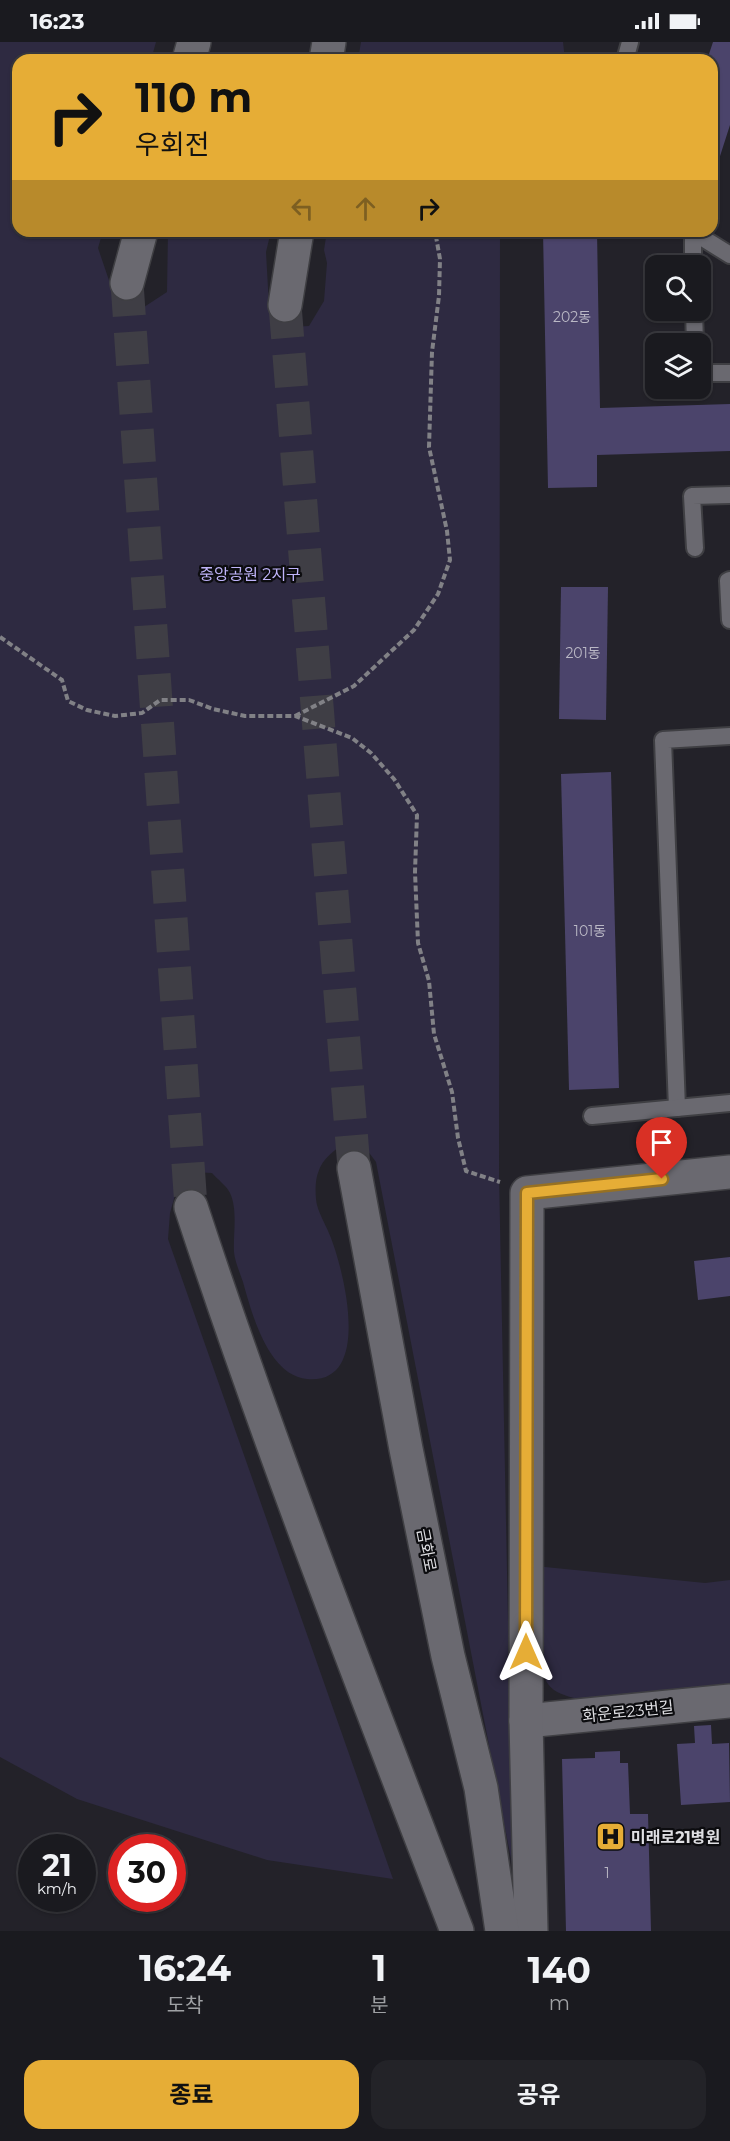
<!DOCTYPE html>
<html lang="ko">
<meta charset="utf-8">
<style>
body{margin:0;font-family:Montserrat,"Noto Sans KR",sans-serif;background:#232328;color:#f1f3f6;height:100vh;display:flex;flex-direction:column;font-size:22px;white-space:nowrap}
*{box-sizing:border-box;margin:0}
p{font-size:20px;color:#9fa1a4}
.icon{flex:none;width:33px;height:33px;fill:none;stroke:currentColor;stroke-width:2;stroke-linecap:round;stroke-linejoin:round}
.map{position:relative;height:1889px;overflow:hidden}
.sheet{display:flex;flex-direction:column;background:#1a1a1f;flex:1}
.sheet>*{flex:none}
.banner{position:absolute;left:12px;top:12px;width:706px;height:183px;border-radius:18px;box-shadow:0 2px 4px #0004,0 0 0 2px #38383d;background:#e6ad36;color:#111;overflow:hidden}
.tools{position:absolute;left:645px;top:213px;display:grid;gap:12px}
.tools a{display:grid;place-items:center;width:66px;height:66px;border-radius:12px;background:#1a1a1f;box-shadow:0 2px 4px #0004,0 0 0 2px #38383d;font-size:30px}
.speed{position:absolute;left:18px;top:1792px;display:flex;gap:12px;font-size:30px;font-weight:700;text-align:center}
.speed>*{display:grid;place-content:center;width:78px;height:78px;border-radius:50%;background:#1a1a1f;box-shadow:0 2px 4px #0004,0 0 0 2px #38383d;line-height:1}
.speed small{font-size:15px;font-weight:400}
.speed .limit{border:9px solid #d22;background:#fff;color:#111}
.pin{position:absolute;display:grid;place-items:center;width:51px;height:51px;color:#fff;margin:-62px -26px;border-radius:50% 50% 50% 0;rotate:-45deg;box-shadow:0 0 6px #0007}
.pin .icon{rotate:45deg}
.me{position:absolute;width:66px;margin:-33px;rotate:0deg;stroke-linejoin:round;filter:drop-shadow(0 0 4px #0008)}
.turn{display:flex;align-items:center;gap:21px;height:126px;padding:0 24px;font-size:27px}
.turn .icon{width:78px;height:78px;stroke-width:2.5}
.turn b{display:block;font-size:42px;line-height:51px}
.lanes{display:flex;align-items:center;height:57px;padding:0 24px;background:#0003;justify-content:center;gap:30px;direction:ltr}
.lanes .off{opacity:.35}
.eta{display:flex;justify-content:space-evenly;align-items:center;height:102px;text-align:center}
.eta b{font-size:36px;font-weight:700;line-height:42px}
.primary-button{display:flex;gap:12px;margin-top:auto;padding:12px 24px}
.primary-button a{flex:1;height:69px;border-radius:18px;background:#e6ad36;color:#111;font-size:24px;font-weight:700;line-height:69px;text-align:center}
.primary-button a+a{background:#232328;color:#f1f3f6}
.status{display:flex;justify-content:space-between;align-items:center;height:42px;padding:0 30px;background:#1a1a1f;direction:ltr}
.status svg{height:16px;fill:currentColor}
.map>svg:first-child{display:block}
</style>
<div class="status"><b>16:23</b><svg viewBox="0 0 49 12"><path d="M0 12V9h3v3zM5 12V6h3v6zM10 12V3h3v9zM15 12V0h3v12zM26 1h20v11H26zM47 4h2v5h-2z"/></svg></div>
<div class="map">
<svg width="730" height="1889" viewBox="0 0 730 1889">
<rect width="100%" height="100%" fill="#232229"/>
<g fill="#2e2a41">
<path d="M0 0H156L151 18H18V189H103L98 206 115 256 141 267 167 250 168 189H271L266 210 269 264 291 285 309 284 324 259 327 221 324 208 327 189H500L499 1133 513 1827 376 1120 364 1104 348 1099C336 1107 322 1116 318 1131 315 1138 315 1155 317 1163 320 1174 327 1185 331 1196 344 1230 373 1343 307 1337 268 1333 252 1272 243 1240 240 1231 235 1220 234 1210 233 1192 238 1168 230 1151 227 1144 217 1137 212 1131L193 1130 177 1146 170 1171 168 1197 393 1837 267 1818 77 1757 0 1715Z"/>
<path d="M361 0H563L565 18H358Z"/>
<path d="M535 1524 705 1541 730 1538V1643L577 1657C567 1654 554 1651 548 1642 537 1625 536 1548 535 1524Z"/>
</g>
<g fill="#4b446b">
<path d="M713 0H730V83L713 136 712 18H707Z"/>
<path d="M543 189H597L600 366 730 362V409L597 413V445L548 446Z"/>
<path d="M561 545H608L606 678 559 677Z"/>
<path d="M611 730 619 1046 569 1048 561 732Z"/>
<path d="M730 1215V1254L698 1258 694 1219Z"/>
<path d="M711 1683 712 1702 729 1701 730 1760 681 1763 677 1702 695 1701 694 1684Z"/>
<path d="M620 1709V1721H628L630 1772H648L651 1889H566L562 1717 595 1716V1710Z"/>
</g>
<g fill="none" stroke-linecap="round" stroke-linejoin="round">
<g stroke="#3f3e45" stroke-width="33" stroke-dasharray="33 16" stroke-linecap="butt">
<path d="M127 241 191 1165"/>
<path d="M285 263 354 1126"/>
</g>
<defs>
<g id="lane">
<path d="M625 18 630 0"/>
<path d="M693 224V190L730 213"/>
<path d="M694 268 695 302"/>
<path d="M700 331H730"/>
<path d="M695 506 692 454 730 453"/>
<path d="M730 538 728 539 730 578"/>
<path d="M677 1066 663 698 730 694"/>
<path d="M592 1074 730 1061"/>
</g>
<g id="street">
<path d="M526 1679 730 1659"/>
<path d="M531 1889 526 1679 527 1151 730 1130"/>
</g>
<g id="secondary">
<path d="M189 18 194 0"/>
<path d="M326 18 329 0"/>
<path d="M127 241 141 189"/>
<path d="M285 263 297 189"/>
<path d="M354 1126 406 1407 448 1614 481 1746 502 1889"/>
<path d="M191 1165C271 1409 365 1649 457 1889"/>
</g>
</defs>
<use href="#lane" stroke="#3f3f43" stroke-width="20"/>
<use href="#street" stroke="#3f3f43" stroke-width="36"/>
<use href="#secondary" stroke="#3f3f43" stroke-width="36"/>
<g stroke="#818186" stroke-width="4" stroke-dasharray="6 3" stroke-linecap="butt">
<path d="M0 595 62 638 68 659 87 668 115 674 142 671 160 658H189L213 667 245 674H295L352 696 371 711 394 737 417 773 415 830 418 901 429 939 434 992 452 1050 458 1096 466 1129 500 1140"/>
<path d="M295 674 354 644 414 588 438 552 450 518 447 489 429 405 432 310 439 254 440 217 435 189"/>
</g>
<use href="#lane" stroke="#6a6970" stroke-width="16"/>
<use href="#street" stroke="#6a6970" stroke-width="33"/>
<use href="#secondary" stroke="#6a6970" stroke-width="33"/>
</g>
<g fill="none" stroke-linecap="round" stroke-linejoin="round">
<defs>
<path id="route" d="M526 1610 527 1151 662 1137"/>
</defs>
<use href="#route" stroke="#967023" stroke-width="15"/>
<use href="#route" stroke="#e6ad36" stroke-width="10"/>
</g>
<defs>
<symbol id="hospital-square" viewBox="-11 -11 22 22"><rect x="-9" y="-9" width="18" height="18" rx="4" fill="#e6ad36" stroke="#0c0c0f"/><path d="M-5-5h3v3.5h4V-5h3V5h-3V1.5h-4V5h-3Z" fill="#111"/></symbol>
</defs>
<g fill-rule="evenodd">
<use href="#hospital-square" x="594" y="1778" width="33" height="33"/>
</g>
<g text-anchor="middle" stroke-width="4.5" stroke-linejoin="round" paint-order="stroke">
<g font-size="14" fill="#bab8c5">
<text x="572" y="280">202동</text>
<text x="583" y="616">201동</text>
<text x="590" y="894">101동</text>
<text x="607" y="1836">1</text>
</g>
<g font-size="16" fill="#bfb4f9" stroke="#0c0c0f">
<text x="250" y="538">중앙공원 2지구</text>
</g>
<g font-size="16" fill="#dfdfe3" stroke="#0c0c0f">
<text transform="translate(427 1508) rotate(79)" y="6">금화로</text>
<text transform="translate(628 1669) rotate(-6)" y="6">화운로23번길</text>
</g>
<g font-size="16" font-weight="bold" fill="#dfdfe3" stroke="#0c0c0f" text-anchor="start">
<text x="631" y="1801">미래로21병원</text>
</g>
</g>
</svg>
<div class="tools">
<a><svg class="icon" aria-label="search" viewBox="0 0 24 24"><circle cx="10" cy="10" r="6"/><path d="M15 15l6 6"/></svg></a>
<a><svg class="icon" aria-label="layers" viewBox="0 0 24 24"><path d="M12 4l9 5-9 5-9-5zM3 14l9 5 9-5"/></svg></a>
</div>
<div class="speed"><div>21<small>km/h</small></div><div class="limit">30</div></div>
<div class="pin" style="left:662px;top:1137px;background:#d93025"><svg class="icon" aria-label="arrive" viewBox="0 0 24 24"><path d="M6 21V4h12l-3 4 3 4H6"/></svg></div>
<svg class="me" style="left:526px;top:1610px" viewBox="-20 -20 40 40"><path d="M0-17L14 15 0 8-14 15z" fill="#e6ad36" stroke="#fff" stroke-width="4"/></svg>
<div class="banner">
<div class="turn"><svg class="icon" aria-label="right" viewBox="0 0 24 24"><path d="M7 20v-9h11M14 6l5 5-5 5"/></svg><div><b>110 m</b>우회전</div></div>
<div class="lanes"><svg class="icon off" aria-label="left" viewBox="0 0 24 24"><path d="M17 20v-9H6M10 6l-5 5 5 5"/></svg><svg class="icon off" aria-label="ahead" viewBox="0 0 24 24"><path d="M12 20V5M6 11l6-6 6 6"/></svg><svg class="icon" aria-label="right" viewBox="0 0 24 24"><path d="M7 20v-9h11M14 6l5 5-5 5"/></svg></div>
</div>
</div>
<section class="sheet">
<div class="eta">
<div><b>16:24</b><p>도착</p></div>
<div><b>1</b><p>분</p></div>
<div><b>140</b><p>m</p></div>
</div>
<div class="primary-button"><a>종료</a><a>공유</a></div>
</section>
